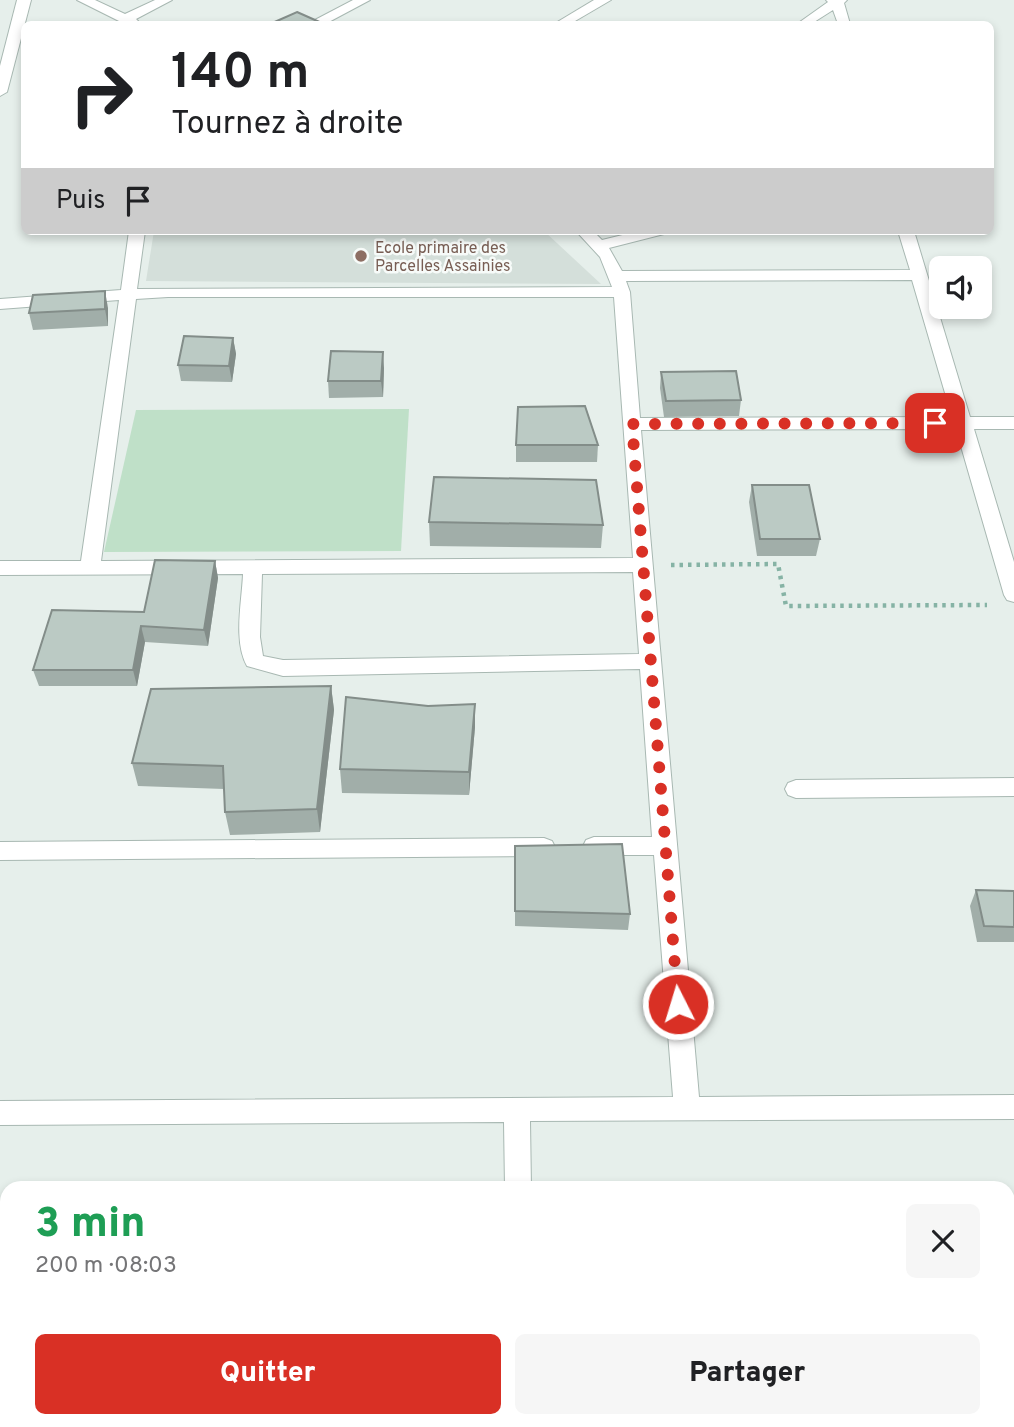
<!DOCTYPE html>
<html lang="fr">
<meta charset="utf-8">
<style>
body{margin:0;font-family:Overpass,sans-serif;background:#f6f6f6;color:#202124;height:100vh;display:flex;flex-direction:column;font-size:26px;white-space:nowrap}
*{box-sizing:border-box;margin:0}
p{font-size:23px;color:#757577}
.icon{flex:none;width:38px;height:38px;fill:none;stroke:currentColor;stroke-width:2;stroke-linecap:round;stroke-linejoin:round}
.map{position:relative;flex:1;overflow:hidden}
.details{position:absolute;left:0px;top:1181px;width:1015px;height:247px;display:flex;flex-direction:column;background:#fff;border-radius:21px 21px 0 0;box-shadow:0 4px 10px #0003}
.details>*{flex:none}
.hud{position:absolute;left:21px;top:21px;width:973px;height:214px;border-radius:10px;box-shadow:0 4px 10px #0003;background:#fff;color:#202124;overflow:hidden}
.tools{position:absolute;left:929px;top:256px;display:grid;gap:14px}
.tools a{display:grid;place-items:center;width:63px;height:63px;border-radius:10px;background:#fff;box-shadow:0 4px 10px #0003;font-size:35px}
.pin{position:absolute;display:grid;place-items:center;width:60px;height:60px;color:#fff;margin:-30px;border-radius:14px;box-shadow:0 4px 10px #0006}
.me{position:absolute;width:77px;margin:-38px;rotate:355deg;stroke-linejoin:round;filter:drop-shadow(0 0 5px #0008)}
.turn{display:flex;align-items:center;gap:24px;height:147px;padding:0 35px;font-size:32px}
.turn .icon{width:91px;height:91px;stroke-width:2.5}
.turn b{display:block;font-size:49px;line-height:60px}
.then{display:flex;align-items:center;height:66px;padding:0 35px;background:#0003;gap:14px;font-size:26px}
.round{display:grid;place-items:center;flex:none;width:74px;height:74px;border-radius:10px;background:#f6f6f6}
.overview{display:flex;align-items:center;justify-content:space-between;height:119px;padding:0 35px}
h1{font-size:42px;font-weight:800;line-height:52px;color:#1e9e55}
.button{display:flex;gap:14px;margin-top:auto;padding:14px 35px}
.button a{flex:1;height:80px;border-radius:10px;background:#d93025;color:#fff;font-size:28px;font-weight:800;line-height:80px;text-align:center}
.button a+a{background:#f6f6f6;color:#202124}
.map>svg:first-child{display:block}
</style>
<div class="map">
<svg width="1014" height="1427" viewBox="0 0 1014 1427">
<rect width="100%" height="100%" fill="#e6efeb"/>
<path fill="#d4dfda" d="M154 231H544L601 284 146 281Z"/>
<path fill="#bfe0c8" d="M409 409 401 551 104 552 136 410Z"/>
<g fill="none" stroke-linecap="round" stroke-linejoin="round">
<defs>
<g id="minor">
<path d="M17 0H31L7 92 0 96V66Z"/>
<path d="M77 0H95L125 14 155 0H172L136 19 141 24H125Z"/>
<path d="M353 0H370L325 24H315L313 21Z"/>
<path d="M594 0H611L570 24H554Z"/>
<path d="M826 0H847L844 3 850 24H838L833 10 811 24H797L828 2Z"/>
<path d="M129 231H145L137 289 612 287 600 257 576 231H593L602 240 639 231H666L664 234 609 248 622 271 910 270 898 231H914L970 417H1014V429H974L1014 562V602L1007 600 1004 595 956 429 641 430 699 1097 1014 1095V1119L530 1121 531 1188H505L504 1122 0 1125V1101L673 1097 654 855H594L586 852 583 846 586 840 594 837H652L640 669 283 676 247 666C233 641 242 601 243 574L0 575V561H81L119 300 0 309V299L121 290ZM912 280 952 417 640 418 630 292 626 281ZM168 297H614L633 558 101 561 136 299ZM633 572 639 654 283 660 263 656 260 637 262 574Z"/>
<path d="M1014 778V796L796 798 788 795 785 789 788 783 796 780Z"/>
<path d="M544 838 552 841 555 847 552 853 544 856 0 860V842Z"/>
<path d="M506 1421H534L535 1427H507Z"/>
</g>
</defs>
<use href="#minor" stroke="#a8b8b2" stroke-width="2"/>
<path stroke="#86b3a5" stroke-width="4.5" stroke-dasharray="3.5 5" stroke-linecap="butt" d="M671 565 778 564 786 606 987 605"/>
<use href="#minor" fill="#fff" fill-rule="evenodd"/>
</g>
<g fill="#a1aea9">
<path d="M108 308V326L33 330 29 313Z"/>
<path d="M233 338 236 354 232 382 181 381 178 365Z"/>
<path d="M384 368 383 397 329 398 328 381Z"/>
<path d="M661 372 741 400 739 416 664 417 660 388Z"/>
<path d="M516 445H598L597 462H516Z"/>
<path d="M752 485 820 539 816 556H757L749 502Z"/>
<path d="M429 522 603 525 601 548 430 546Z"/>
<path d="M215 561 218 578 208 646 145 642 137 686H39L33 670 144 612Z"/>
<path d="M331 686 334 710 320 832 230 835 225 812 224 789 138 786 132 763Z"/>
<path d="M475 704V727L469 795 342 793 340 769 428 706Z"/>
<path d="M515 846 630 914 628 930 515 926Z"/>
<path d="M976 890 1014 891V942H977L970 906Z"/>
</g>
<g fill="#838d89">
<path d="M105 291 108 308V326L105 309Z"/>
<path d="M233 338 236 354 232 382 229 366Z"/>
<path d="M383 352 384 368 383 397 381 381Z"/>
<path d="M215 561 218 578 208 646 204 630Z"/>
<path d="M141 626 145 642 137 686 133 670Z"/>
<path d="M331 686 334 710 320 832 317 809Z"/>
<path d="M475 704V727L469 795V772Z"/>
</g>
<g fill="#bbcac4" stroke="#838d89" stroke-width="2">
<path d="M297 12 324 24H270Z"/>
<path d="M105 291V309L29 313 33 295Z"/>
<path d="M184 336 233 338 229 366 178 365Z"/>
<path d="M331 351 383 352 381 381H328Z"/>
<path d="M736 371 741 400 666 401 661 372Z"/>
<path d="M585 406 598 445H516L518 407Z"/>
<path d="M434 477 596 480 603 525 429 522Z"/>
<path d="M752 485H809L820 539H760Z"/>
<path d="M155 560 215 561 204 630 141 626 133 670H33L52 610 144 612Z"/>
<path d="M331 686 317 809 225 812 223 766 132 763 151 689Z"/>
<path d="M346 697 428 706 475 704 469 772 340 769Z"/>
<path d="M622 844 630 914 515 911V846Z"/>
<path d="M976 890 1014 891V927L984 926Z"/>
</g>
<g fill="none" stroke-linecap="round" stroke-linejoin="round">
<path stroke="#d93025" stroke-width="12" stroke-dasharray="0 21.6" d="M678 1004 632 424 935 423"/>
</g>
<circle fill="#8d6e63" stroke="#f7fbf9" stroke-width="2.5" cx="361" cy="256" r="7"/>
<g text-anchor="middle" stroke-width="5" stroke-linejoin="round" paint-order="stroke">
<g font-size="16" fill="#785e54" stroke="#f7fbf9" text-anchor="start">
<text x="375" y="253">Ecole primaire des<tspan x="375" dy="18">Parcelles Assainies</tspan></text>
</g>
</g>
</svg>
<div class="tools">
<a><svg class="icon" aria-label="sound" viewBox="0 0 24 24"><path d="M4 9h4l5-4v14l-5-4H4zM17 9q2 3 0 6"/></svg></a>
</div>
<div class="pin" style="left:935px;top:423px;background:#d93025"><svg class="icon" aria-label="arrive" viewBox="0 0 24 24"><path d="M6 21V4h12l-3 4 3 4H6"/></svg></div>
<svg class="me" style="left:678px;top:1004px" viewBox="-20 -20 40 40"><circle r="17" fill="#d93025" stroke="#fff" stroke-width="3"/><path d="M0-11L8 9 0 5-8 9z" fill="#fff"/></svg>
<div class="hud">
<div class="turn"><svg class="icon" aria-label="right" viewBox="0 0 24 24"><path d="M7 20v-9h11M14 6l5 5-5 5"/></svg><div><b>140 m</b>Tournez à droite</div></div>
<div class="then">Puis<svg class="icon" aria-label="arrive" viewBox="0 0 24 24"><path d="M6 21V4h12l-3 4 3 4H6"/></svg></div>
</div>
<section class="details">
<div class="overview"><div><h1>3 min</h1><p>200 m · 08:03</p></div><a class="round"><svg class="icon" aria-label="close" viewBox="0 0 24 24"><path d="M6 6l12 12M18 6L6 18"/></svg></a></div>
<div class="button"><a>Quitter</a><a>Partager</a></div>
</section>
</div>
